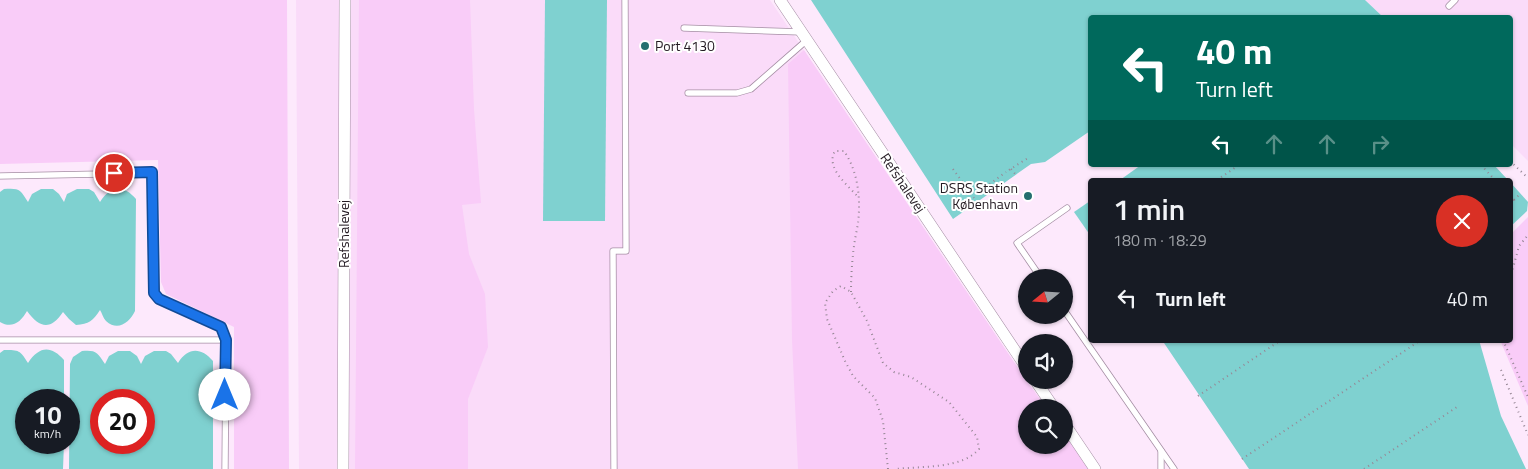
<!DOCTYPE html>
<meta charset="utf-8">
<style>
body{margin:0;font-family:"Titillium Web",sans-serif;background:#20242c;color:#f1f3f6;height:100vh;display:flex;flex-direction:column;font-size:19px;white-space:nowrap}
*{box-sizing:border-box;margin:0}
p{font-size:16px;color:#9ea1a6}
.icon{flex:none;width:28px;height:28px;fill:none;stroke:currentColor;stroke-width:2;stroke-linecap:round;stroke-linejoin:round}
.map{position:relative;flex:1;overflow:hidden}
.details{position:absolute;left:1088px;top:178px;width:425px;height:165px;display:flex;flex-direction:column;background:#171b24;border-radius:5px;box-shadow:0 1px 4px #0004}
.details>*{flex:none}
.guide{position:absolute;left:1088px;top:15px;width:425px;height:152px;border-radius:5px;box-shadow:0 1px 4px #0004;background:#00695c;color:#fff;overflow:hidden}
.needle{width:32px;rotate:252deg}
.controls{position:absolute;left:1018px;top:269px;display:grid;gap:10px}
.controls a{display:grid;place-items:center;width:55px;height:55px;border-radius:50%;background:#171b24;box-shadow:0 1px 4px #0004;font-size:25px}
.speed{position:absolute;left:15px;top:389px;display:flex;gap:10px;font-size:25px;font-weight:700;text-align:center}
.speed>*{display:grid;place-content:center;width:65px;height:65px;border-radius:50%;background:#171b24;box-shadow:0 1px 4px #0004;line-height:1}
.speed small{font-size:12px;font-weight:400}
.speed .limit{border:8px solid #d22;background:#fff;color:#111}
.pin{position:absolute;display:grid;place-items:center;width:42px;height:42px;color:#fff;margin:-21px;border:2px solid #fff;border-radius:50%;box-shadow:0 1px 5px #0007}
.me{position:absolute;width:55px;margin:-28px;rotate:0deg;stroke-linejoin:round;filter:drop-shadow(0 0 4px #0008)}
.turn{display:flex;align-items:center;gap:18px;height:105px;padding:0 25px;font-size:22px}
.turn .icon{width:65px;height:65px;stroke-width:2.5}
.turn b{display:block;font-size:35px;line-height:42px}
.lanes{display:flex;align-items:center;height:48px;padding:0 25px;background:#0003;justify-content:center;gap:25px;direction:ltr}
.lanes .off{opacity:.35}
.round{display:grid;place-items:center;flex:none;width:52px;height:52px;border-radius:26px;background:#20242c}
.headline{display:flex;align-items:center;justify-content:space-between;height:85px;padding:0 25px}
h1{font-size:30px;font-weight:600;line-height:38px}
ul{padding:0;list-style:none}
li{display:flex;align-items:center;gap:15px;height:70px;padding:0 25px}
li div{flex:1}
li b{display:block;font-size:19px}
li em{font-style:normal}
.map>svg:first-child{display:block}
</style>
<div class="map">
<svg width="1528" height="469" viewBox="0 0 1528 469">
<rect width="100%" height="100%" fill="#fde9fc"/>
<g fill="#fadbf9">
<path d="M296 0H770L1026 380V445H1064L1087 469H299Z"/>
<path d="M1365 0H1528V161L1510 143V18L1383 17Z"/>
</g>
<g fill="#f9ccf8">
<path d="M0 0H287L289 469H234V327L166 294 161 282 158 160 0 164Z"/>
<path d="M359 0H470L474 109 481 203 462 205 469 254 485 294 488 347 468 399V469H355Z"/>
<path d="M804 50 1026 380 1046 407 1026 408V445H1064V433L1088 469H798L792 340 788 64Z"/>
<path d="M1528 217V406L1500 340H1510V235Z"/>
</g>
<g fill="#7fd1d0" fill-rule="evenodd">
<path d="M545 0H607L605 221H543Z"/>
<path d="M811 0H1365L1383 17 1090 18V131L1045 162 1031 164 953 219Z"/>
<path d="M1141 165H1494L1508 180H1120Z"/>
<path d="M1510 182 1528 202 1527 211 1510 227Z"/>
<path d="M4 189C19 188 20 189 28 202L32 194 41 189H53L59 194 64 202 67 194 77 189H89L94 192 100 202C111 185 123 184 136 199L135 311C130 322 118 332 106 321 103 318 102 313 100 310 93 321 89 324 76 325L69 319 63 312C51 330 40 329 27 311 21 322 12 329 0 322V192Z"/>
<path d="M1090 201V235L1074 212Z"/>
<path d="M1162 340H1479L1501 416 1526 469H1249Z"/>
<path d="M4 350C19 350 20 350 28 363 39 346 51 345 64 360V400H26V442L64 443 63 469H0V353Z"/>
<path d="M82 351C96 350 97 352 105 364L109 356 118 351H130L137 356 141 364 145 356 154 351H166L171 354 178 363C188 347 201 347 213 361V469H69L70 364 73 357ZM101 400H144V442H101Z"/>
</g>
<g fill="none" stroke-linecap="round" stroke-linejoin="round">
<defs>
<g id="lane">
<path d="M1449 6 1455 0"/>
<path d="M684 28 802 32"/>
<path d="M688 93H737L751 89 807 40"/>
<path d="M0 176 152 173 154 293 159 299 221 327 226 340"/>
<path d="M1041 278 1017 243 1067 208"/>
<path d="M1064 310 1174 469"/>
<path d="M0 340H226L225 469"/>
<path d="M1161 451V469"/>
<path d="M614 469 613 251H626L625 0"/>
</g>
<g id="street">
<path d="M780 0 1026 367"/>
<path d="M1035 380 1054 408"/>
<path d="M1064 423 1095 469"/>
<path d="M343 469 345 0"/>
</g>
</defs>
<use href="#lane" stroke="#a58ea4" stroke-width="7"/>
<use href="#street" stroke="#a58ea4" stroke-width="12"/>
<g stroke="#968795" stroke-width="2" stroke-dasharray="1 4" stroke-linecap="butt">
<path d="M1510 161 1528 178"/>
<path d="M1481 165 1495 180"/>
<path d="M953 169 974 198"/>
<path d="M1011 169 1016 175"/>
<path d="M1009 170 1028 158"/>
<path d="M1217 180 1239 165"/>
<path d="M969 192 972 189 979 192 1006 172"/>
<path d="M1510 196 1516 202"/>
<path d="M1514 200 1521 193"/>
<path d="M1510 279 1519 246 1528 235"/>
<path d="M851 292C851 277 852 261 854 246 855 238 857 230 858 223 861 199 858 171 844 151H835C825 168 848 185 858 197"/>
<path d="M1503 340 1528 397"/>
<path d="M1501 370 1528 435"/>
<path d="M1198 396 1281 340"/>
<path d="M1242 459 1421 340"/>
<path d="M888 469 883 421 875 398 853 376 845 361 827 319 825 303 833 291 841 286 851 292 867 321 883 363 894 372 911 377 949 402 977 437 979 449C962 469 923 466 896 469"/>
<path d="M1364 469 1457 407"/>
</g>
<use href="#lane" stroke="#fff" stroke-width="5.5"/>
<use href="#street" stroke="#fff" stroke-width="11"/>
</g>
<g fill="none" stroke-linecap="round" stroke-linejoin="round">
<defs>
<path id="route" d="M114 173 152 172 154 293 159 299 221 327 226 340 225 395"/>
</defs>
<use href="#route" stroke="#114b97" stroke-width="12"/>
<use href="#route" stroke="#1a73e8" stroke-width="9"/>
</g>
<g fill="#246f6f" stroke="#fff" stroke-width="2">
<circle cx="645" cy="46" r="5"/>
<circle cx="1028" cy="196" r="5"/>
</g>
<g text-anchor="middle" stroke-width="4" stroke-linejoin="round" paint-order="stroke">
<g font-size="14" fill="#241b23" stroke="#fff" text-anchor="start">
<text x="655" y="51">Port 4130</text>
<text x="1018" y="193" text-anchor="end">DSRS Station<tspan x="1018" dy="16">København</tspan></text>
</g>
<g font-size="14" fill="#241b23" stroke="#fff">
<text transform="translate(903 183) rotate(56)" y="5">Refshalevej</text>
<text transform="translate(344 234) rotate(-90)" y="5">Refshalevej</text>
</g>
</g>
</svg>
<div class="controls">
<a><svg class="needle" viewBox="-14 -14 28 28"><path d="M0-13l5 13h-10z" fill="#e53935"/><path d="M0 13l5-13h-10z" fill="#9ea1a6"/></svg></a>
<a><svg class="icon" aria-label="sound" viewBox="0 0 24 24"><path d="M4 9h4l5-4v14l-5-4H4zM17 9q2 3 0 6"/></svg></a>
<a><svg class="icon" aria-label="search" viewBox="0 0 24 24"><circle cx="10" cy="10" r="6"/><path d="M15 15l6 6"/></svg></a>
</div>
<div class="speed"><div>10<small>km/h</small></div><div class="limit">20</div></div>
<div class="pin" style="left:114px;top:173px;background:#d93025"><svg class="icon" aria-label="arrive" viewBox="0 0 24 24"><path d="M6 21V4h12l-3 4 3 4H6"/></svg></div>
<svg class="me" style="left:225px;top:395px" viewBox="-20 -20 40 40"><circle r="19" fill="#fff"/><path d="M0-13L10 11 0 6-10 11z" fill="#1a73e8"/></svg>
<div class="guide">
<div class="turn"><svg class="icon" aria-label="left" viewBox="0 0 24 24"><path d="M17 20v-9H6M10 6l-5 5 5 5"/></svg><div><b>40 m</b>Turn left</div></div>
<div class="lanes"><svg class="icon" aria-label="left" viewBox="0 0 24 24"><path d="M17 20v-9H6M10 6l-5 5 5 5"/></svg><svg class="icon off" aria-label="ahead" viewBox="0 0 24 24"><path d="M12 20V5M6 11l6-6 6 6"/></svg><svg class="icon off" aria-label="ahead" viewBox="0 0 24 24"><path d="M12 20V5M6 11l6-6 6 6"/></svg><svg class="icon off" aria-label="right" viewBox="0 0 24 24"><path d="M7 20v-9h11M14 6l5 5-5 5"/></svg></div>
</div>
<section class="details">
<div class="headline"><div><h1>1 min</h1><p>180 m · 18:29</p></div><a class="round" style="background:#d93025;color:#fff"><svg class="icon" aria-label="close" viewBox="0 0 24 24"><path d="M6 6l12 12M18 6L6 18"/></svg></a></div>
<ul>
<li><svg class="icon" aria-label="left" viewBox="0 0 24 24"><path d="M17 20v-9H6M10 6l-5 5 5 5"/></svg><div><b>Turn left</b></div><em>40 m</em></li>
</ul>
</section>
</div>
